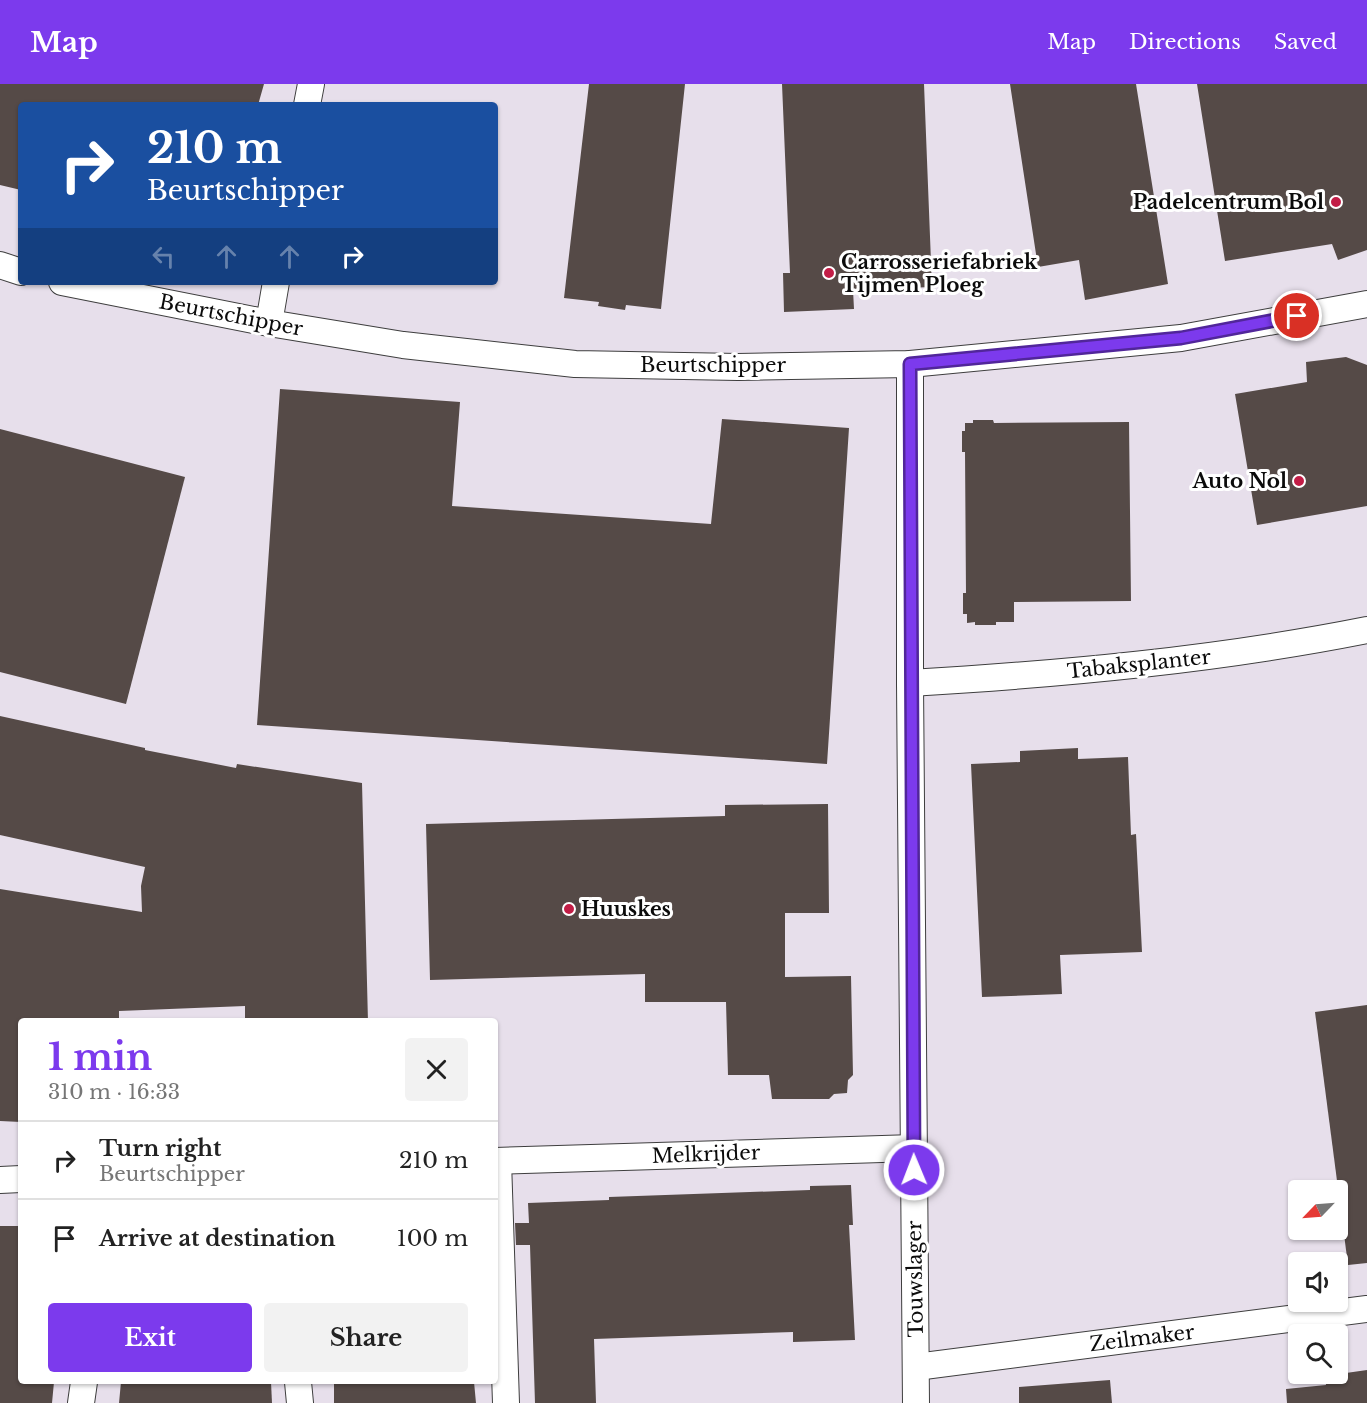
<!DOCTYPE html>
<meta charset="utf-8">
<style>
body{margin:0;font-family:"Libre Baskerville",serif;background:#f2f2f2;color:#222;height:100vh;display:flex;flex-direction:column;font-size:22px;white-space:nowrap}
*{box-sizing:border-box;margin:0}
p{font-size:20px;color:#767676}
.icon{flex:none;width:33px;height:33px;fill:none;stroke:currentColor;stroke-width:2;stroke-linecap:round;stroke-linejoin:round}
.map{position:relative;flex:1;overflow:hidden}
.side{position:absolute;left:18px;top:934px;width:480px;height:366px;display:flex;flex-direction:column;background:#fff;border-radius:6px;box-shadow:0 2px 4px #0004}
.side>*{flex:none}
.banner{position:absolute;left:18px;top:18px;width:480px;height:183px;border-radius:6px;box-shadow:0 2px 4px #0004;background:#1a4fa0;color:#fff;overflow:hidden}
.needle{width:39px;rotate:245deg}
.tools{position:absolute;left:1288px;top:1096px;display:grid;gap:12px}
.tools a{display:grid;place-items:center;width:60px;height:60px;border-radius:6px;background:#fff;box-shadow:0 2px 4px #0004;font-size:30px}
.pin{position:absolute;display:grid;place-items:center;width:51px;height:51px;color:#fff;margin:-26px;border:3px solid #fff;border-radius:50%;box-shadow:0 2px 6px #0007}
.me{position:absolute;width:66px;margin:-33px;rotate:359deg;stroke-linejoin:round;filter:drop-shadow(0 0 4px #0008)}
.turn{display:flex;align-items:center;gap:21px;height:126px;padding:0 30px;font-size:27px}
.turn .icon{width:78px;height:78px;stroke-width:2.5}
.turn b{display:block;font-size:42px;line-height:51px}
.lanes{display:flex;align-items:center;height:57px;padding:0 30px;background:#0003;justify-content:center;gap:30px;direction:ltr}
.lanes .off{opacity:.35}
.round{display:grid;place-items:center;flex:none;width:63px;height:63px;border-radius:6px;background:#f2f2f2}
.summary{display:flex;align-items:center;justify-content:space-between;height:102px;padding:0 30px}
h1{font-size:36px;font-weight:800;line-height:45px;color:#7c3aed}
.cta{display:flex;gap:12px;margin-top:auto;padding:12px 30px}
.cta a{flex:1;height:69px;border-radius:6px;background:#7c3aed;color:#fff;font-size:24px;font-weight:800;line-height:69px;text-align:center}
.cta a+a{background:#f2f2f2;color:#222}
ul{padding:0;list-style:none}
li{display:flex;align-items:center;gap:18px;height:78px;padding:0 30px;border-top:2px solid #e0e0e0}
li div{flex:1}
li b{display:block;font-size:22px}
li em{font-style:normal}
header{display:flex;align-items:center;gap:36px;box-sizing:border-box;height:84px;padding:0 30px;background:#7c3aed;color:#fff}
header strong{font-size:28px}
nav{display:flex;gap:33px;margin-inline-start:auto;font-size:21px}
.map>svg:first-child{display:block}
</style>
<header>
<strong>Map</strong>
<nav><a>Map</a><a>Directions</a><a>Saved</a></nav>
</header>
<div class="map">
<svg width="1367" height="1319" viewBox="0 0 1367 1319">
<rect width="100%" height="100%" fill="#fff6ea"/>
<path fill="#e7dfeb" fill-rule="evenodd" d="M0 0H1367V1319H0ZM21 21H495V198H21ZM21 938H495V1298H21ZM1299 1107H1338V1146H1299ZM1299 1179H1338V1218H1299ZM1299 1251H1338V1290H1299Z"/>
<g fill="#554a47">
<path d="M0 0H264L258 21H21V106L0 101Z"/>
<path d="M589 0H685L661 225 626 221 625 226 598 222 599 218 564 214Z"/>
<path d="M782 0H924L932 203 853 206 854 225 784 228 783 189H790Z"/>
<path d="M1010 0H1136L1168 200 1085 216 1079 176 1038 183Z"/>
<path d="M1197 0H1367V166L1338 176 1332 160 1225 177Z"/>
<path d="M1346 273 1367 281V422L1257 441 1235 310 1307 298 1306 278Z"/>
<path d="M280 305 460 318 452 422 711 440 722 335 849 344 827 680 257 641Z"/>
<path d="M973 336H993L994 339 1129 338 1131 517 1014 518V538H996V541H975V538L967 539V530H963V509H966L965 368H962V347H965V339H973Z"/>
<path d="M0 345 185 393 126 620 0 588Z"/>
<path d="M0 632 145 664V666L236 684 237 680 362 699 368 938H245V922L119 927V938H21V1038L0 1037V805L142 828 141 802 145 783 0 751Z"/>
<path d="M1078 664V675L1128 673 1131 751 1136 750 1142 868 1060 871 1062 910 982 913 971 680 1020 678V667Z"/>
<path d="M828 720 829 829H785V893L851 892 853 991 848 996 847 1009 834 1010 829 1015H772L769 991H728L726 918H645V890L430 896 426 740 725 732V721Z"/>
<path d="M1367 921V1179L1348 1181 1315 928Z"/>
<path d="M851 1101 853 1141H849L855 1256 793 1258V1248L594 1255 596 1319H535L530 1161H516L515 1139H529L528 1119 609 1116V1113L810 1106V1102Z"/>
<path d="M0 1142H21V1298H54L52 1319H0Z"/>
<path d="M1367 1286V1319H1287L1286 1305 1326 1301 1325 1292Z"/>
<path d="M1110 1296 1112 1319H1019V1303Z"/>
<path d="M121 1298H271L272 1319H119Z"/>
<path d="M334 1298H474L476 1319H334Z"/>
</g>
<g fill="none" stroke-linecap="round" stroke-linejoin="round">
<defs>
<g id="minor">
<path d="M307 21 311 0"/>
<path d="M0 181 21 188"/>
<path d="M62 198 269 239 403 261 575 280 738 283 910 280 1181 254 1367 220"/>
<path d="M269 239 276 198"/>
<path d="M910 280V599L916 1319"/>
<path d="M910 599C1063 590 1216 576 1367 546"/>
<path d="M495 1077 914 1064"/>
<path d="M498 1077 506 1319"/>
<path d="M0 1096 21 1095"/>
<path d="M916 1283 1367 1225"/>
<path d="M298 1298 300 1319"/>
<path d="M81 1319 84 1298"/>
</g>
</defs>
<use href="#minor" stroke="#3e3e3e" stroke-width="28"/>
<use href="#minor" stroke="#fff" stroke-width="26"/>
</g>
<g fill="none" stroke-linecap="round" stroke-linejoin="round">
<defs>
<path id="route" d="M914 1086 910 280 1181 254 1297 232"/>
</defs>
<use href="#route" stroke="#51269a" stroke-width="15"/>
<use href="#route" stroke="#7c3aed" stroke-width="10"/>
</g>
<g fill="#c21d46" stroke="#fff" stroke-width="2">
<circle cx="1336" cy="118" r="6"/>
<circle cx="829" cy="189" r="6"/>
<circle cx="1299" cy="397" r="6"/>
<circle cx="569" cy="825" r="6"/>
</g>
<g text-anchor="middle" stroke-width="6" stroke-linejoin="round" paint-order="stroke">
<g font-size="20" font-weight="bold" fill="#0b0b0b" stroke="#fff" text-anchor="end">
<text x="1324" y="125">Padelcentrum Bol</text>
<text x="841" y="185" text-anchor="start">Carrosseriefabriek<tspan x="841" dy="23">Tijmen Ploeg</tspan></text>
<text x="1287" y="404">Auto Nol</text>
<text x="581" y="832" text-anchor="start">Huuskes</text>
</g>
<g font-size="20" fill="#0b0b0b" stroke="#fff">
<text transform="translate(231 231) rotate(11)" y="7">Beurtschipper</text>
<text x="713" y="288">Beurtschipper</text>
<text transform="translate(1139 580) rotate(-6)" y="7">Tabaksplanter</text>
<text transform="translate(706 1070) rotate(-2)" y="7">Melkrijder</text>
<text transform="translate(915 1195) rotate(-91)" y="7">Touwslager</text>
<text transform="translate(1142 1254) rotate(-7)" y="7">Zeilmaker</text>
</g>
</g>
</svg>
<div class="tools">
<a><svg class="needle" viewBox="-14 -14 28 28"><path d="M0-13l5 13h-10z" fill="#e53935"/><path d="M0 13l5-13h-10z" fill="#767676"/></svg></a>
<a><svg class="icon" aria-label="sound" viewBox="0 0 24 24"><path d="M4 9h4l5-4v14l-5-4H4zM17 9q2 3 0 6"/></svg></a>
<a><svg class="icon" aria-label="search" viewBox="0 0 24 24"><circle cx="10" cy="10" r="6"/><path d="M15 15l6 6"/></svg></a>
</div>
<div class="pin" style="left:1297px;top:232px;background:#d93025"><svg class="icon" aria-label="arrive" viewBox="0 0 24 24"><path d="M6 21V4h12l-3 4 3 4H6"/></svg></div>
<svg class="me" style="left:914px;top:1086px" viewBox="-20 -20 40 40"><circle r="17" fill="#7c3aed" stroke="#fff" stroke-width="3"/><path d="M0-11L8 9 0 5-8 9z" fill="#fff"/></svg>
<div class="banner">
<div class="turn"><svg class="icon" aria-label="right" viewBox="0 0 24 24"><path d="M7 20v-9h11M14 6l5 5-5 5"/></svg><div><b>210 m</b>Beurtschipper</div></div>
<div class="lanes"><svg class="icon off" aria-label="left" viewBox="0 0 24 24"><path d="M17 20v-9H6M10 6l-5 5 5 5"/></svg><svg class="icon off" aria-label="ahead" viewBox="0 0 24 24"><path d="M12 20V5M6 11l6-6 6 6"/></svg><svg class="icon off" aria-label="ahead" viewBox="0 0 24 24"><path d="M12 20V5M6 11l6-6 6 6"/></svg><svg class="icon" aria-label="right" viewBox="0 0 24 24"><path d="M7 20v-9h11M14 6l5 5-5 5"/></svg></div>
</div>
<section class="side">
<div class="summary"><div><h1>1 min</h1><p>310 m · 16:33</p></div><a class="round"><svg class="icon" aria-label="close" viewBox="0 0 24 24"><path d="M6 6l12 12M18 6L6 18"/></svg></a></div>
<ul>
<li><svg class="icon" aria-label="right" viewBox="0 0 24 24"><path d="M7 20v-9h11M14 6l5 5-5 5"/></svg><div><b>Turn right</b><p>Beurtschipper</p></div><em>210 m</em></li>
<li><svg class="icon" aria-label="arrive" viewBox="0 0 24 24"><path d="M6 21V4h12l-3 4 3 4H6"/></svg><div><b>Arrive at destination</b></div><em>100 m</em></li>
</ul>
<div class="cta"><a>Exit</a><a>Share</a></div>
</section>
</div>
